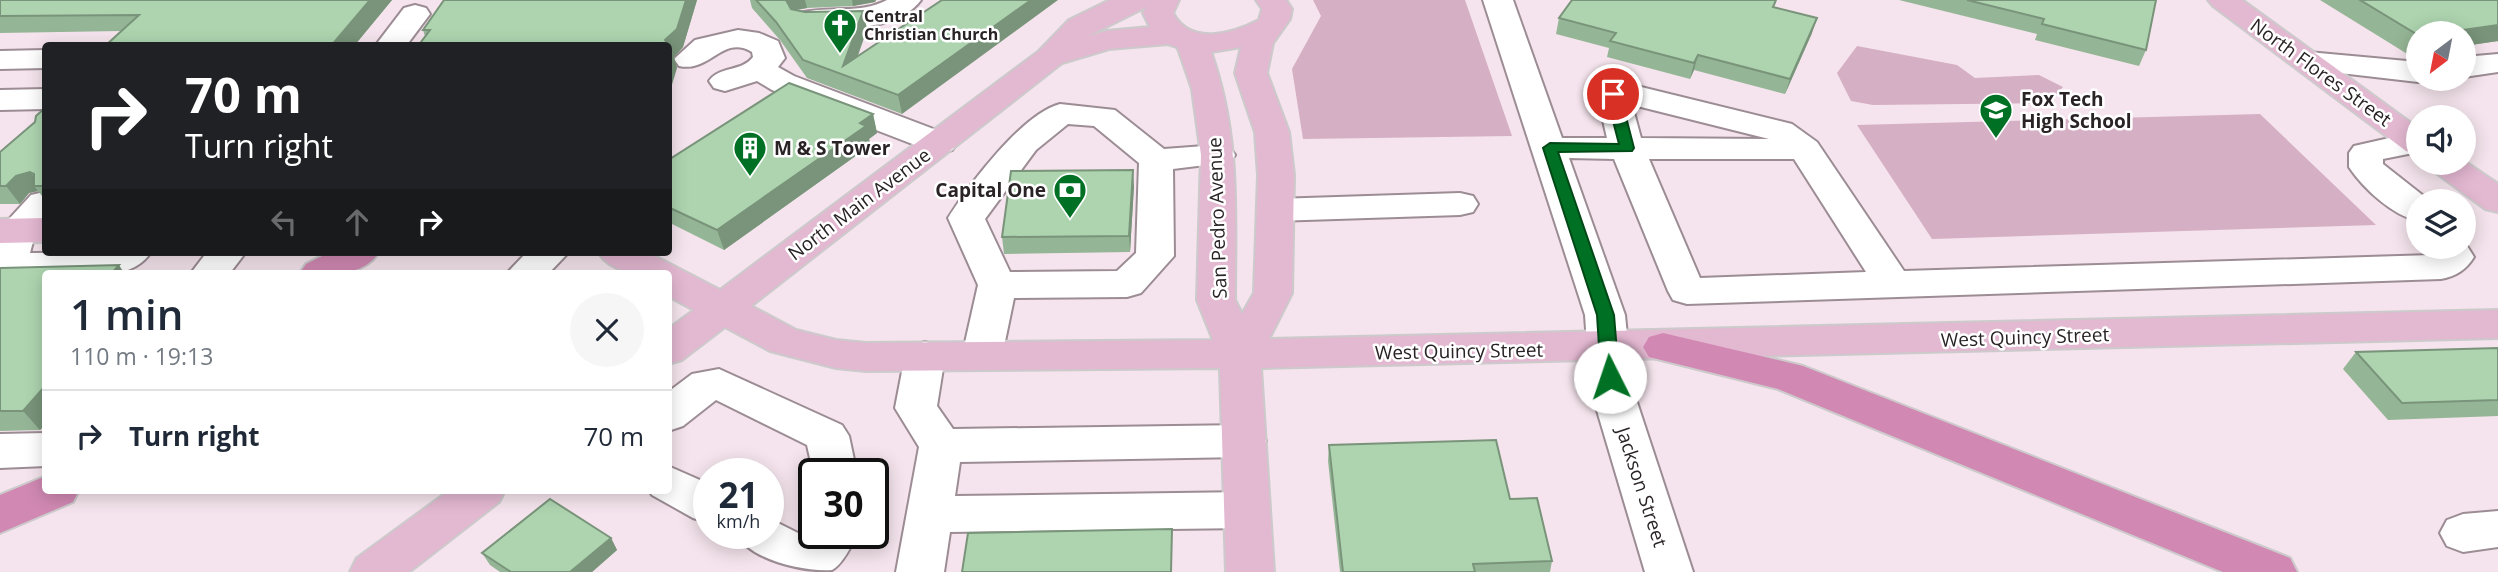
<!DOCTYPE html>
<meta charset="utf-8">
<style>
body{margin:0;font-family:"Open Sans",sans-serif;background:#f6f6f7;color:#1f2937;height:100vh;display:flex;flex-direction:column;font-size:26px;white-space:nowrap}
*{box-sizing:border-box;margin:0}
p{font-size:23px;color:#747a83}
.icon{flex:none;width:38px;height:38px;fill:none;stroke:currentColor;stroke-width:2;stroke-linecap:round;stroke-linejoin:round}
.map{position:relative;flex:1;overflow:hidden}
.drawer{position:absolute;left:42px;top:270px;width:630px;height:224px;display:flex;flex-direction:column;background:#fff;border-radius:7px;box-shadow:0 4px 18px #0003}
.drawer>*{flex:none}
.guide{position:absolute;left:42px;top:42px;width:630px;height:214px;border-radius:7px;box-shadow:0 4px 18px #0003;background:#202124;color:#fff;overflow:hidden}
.needle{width:46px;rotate:212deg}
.tools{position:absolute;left:2406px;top:21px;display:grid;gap:14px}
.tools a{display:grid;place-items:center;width:70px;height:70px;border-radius:50%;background:#fff;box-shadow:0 4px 18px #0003;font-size:35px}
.speed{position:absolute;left:693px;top:458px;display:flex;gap:14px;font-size:35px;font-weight:700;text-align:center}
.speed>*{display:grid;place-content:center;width:91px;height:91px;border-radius:50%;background:#fff;box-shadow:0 4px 18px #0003;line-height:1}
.speed small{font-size:18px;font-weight:400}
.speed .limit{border:4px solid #111;border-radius:10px;background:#fff;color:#111}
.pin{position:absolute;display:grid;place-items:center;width:60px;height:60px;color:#fff;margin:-30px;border:4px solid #fff;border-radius:50%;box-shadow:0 2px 7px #0007}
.me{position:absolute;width:77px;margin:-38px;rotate:356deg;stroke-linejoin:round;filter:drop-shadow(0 0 5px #0008)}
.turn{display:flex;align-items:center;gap:24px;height:147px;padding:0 28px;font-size:32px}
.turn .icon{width:91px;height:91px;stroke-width:2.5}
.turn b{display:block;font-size:49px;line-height:60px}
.lanes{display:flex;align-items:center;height:66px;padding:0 28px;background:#0003;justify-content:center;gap:35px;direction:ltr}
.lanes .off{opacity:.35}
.round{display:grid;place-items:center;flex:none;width:74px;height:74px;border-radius:37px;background:#f6f6f7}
.headline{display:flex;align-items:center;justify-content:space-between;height:119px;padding:0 28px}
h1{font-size:42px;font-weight:600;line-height:52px}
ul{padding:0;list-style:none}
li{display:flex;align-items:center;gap:21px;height:91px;padding:0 28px;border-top:2px solid #e0e1e3}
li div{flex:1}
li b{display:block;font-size:26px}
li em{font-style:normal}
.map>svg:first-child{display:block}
</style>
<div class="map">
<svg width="2498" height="572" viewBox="0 0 2498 572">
<rect width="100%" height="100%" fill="#f5e4ed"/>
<g fill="#d5afc4">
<path d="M1313 0H1465L1512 136 1303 139 1292 69 1321 16Z"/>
<path d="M1857 46 1957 65 1975 78 2039 75 2063 87 2048 103 1873 105 1851 101 1837 73Z"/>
<path d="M2260 114 2376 225 1932 239 1857 125Z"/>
</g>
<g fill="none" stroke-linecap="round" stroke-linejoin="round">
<defs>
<g id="minor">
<path d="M887 0H921C900 30 833 33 800 25L796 19 800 13C830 5 859 15 887 0Z"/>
<path d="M1483 0H1513L1562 138H1607L1597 94 1601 87 1613 84 1637 86 1792 124 1817 142 1904 271 2432 255 2431 247H2464V241L2474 257C2466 270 2456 276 2441 279L1687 304 1673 300 1668 291 1614 159 1569 158 1625 315 1632 387 1693 572H1645L1590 387 1585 315ZM1632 105 1637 106 1769 139 1641 138ZM1649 159H1794L1866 272 1700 278Z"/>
<path d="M415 5 426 8 430 14 406 46H375L404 8Z"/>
<path d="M738 30 759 33 778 41 785 58 778 67 794 76 952 136 957 143 952 150 940 153 928 150 772 90 757 81 725 91 714 88 709 81C719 66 742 72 753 57L752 52C723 34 710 73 679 66L674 59 695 40Z"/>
<path d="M46 50V68L0 69V51Z"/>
<path d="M2308 52 2418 62V79H2429L2418 82 2297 68 2292 61 2297 54Z"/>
<path d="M2498 54V72L2464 77V57Z"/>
<path d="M46 89V109L0 110V90Z"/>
<path d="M1060 104 1115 110 1164 149 1218 145 1230 148 1235 155 1230 162 1173 169 1174 256 1141 293 1127 297 1014 298 1002 356 996 366 982 370 968 366 962 356 978 285 948 218C969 185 1022 114 1060 104ZM1068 124 1094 126 1139 163 1136 253 1117 271 1010 272 985 219 1036 150Z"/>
<path d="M2416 132H2418V152L2383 159V164L2430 201H2418V221C2392 215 2364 189 2349 167V153L2354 146Z"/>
<path d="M44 192 46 223 35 234 30 253 151 252C131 284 78 273 46 273V278H20L0 272V229L31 195Z"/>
<path d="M1460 193 1473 196 1478 204 1473 212 1460 215 1275 221 1262 218 1257 210 1262 202 1275 199Z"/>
<path d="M207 252H246L230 273H191Z"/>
<path d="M527 252H569L549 273H507Z"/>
<path d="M925 342 939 346 945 356 937 406 953 429 1244 425 1259 429 1266 441 1259 453 1244 457 960 462 955 496 1247 492 1263 497 1270 510 1263 523 1247 528 950 532 944 572H896L919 447 895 408 905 356 911 346Z"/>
<path d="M719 369 842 425 849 436 857 474 814 476 807 445 716 400 683 426 668 431V392L692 374Z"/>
<path d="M46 433V466L0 468V434Z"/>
<path d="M668 466 709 484V523L693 518 652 495 649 490H668Z"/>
<path d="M2498 511V547L2463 552 2447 546 2440 533 2447 520 2463 514Z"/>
<path d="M768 518 806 537 814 526V534H857C852 545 843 564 832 570 803 572 750 560 737 534H768Z"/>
</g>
<g id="major">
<path d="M1110 0H1179L1173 13C1190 46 1232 34 1259 20L1262 9 1256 0H1286L1292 9 1290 19 1273 43 1267 73 1289 132 1294 175 1292 293 1269 339 2498 310V338L1261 368 1274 572H1226L1220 368 866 371 836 368 770 351 725 327 682 360 668 364V329L694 310 668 296V273C643 273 614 277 598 252H647L720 290 1039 51 1069 20ZM1146 7 1143 13 1150 27 1106 31 1088 36ZM1168 44 1177 47 1179 51 1192 89 1201 155 1197 300 1213 340 866 343 836 340 796 330 751 306 1062 63 1109 49ZM1241 47 1235 73 1255 132 1258 175 1254 293 1242 314 1235 300C1235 212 1241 137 1211 52Z"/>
<path d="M2208 0H2242L2418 128V154L2406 151 2213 6Z"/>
<path d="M2464 161 2498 184V212L2485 209 2432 170 2427 163Z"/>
<path d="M46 218V242L0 243V219Z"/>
<path d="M450 490H505L499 502 409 572H350L357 558Z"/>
</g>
<g id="highway">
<path d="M330 252H379C362 279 328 273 300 273L306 264Z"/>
<path d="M1663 333 1803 366 2290 558 2297 572H2223L1778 389 1649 357 1643 347 1649 337Z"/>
<path d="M46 476V490H79L73 502 0 533V495Z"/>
</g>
</defs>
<use href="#minor" stroke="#9c8c94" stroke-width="4"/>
<use href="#major" stroke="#cccacb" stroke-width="4"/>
<use href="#highway" stroke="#cccacb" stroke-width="4"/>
<use href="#minor" fill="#fff" fill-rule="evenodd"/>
<use href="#major" fill="#e3b8d1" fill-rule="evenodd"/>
<use href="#highway" fill="#d189b3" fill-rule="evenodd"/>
</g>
<g fill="#95b696">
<path d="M0 0H392L354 46H105L121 31 0 33Z"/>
<path d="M444 0H697L683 47 674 57 677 68 425 36 423 30Z"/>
<path d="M750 0H876L875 2 853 6 807 8 796 10 805 12 863 11 867 29 858 56 942 0 902 114 807 78 780 40 752 8Z"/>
<path d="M1899 0H2156L2146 50 2139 66 2035 40 2037 34Z"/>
<path d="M2320 0H2498V41L2464 46V33H2418V53L2409 55Z"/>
<path d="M1775 7 1812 33 1785 94 1694 70 1690 79 1607 57 1609 48 1556 34 1559 18Z"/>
<path d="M46 107V201L38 191 29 193 20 204H0V152L35 122Z"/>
<path d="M873 114 877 133 869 139 871 145 724 250 668 222V163Z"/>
<path d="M1134 186 1130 252 1004 254 1002 237Z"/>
<path d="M0 268 46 273V424L40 430 0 431Z"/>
<path d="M2498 348V416L2388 420 2343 369 2356 352Z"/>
<path d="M1329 445 1510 499 1552 561 1550 572H1340L1328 461Z"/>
<path d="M611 538 617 550 592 572H500L490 565 482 553Z"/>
</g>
<g fill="#79947a">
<path d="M370 0H392L354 46H331Z"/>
<path d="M686 0H697L683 47 674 57 677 68 668 98V59L665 40Z"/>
<path d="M785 0H805L807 8 796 10 790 18Z"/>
<path d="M852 0H876L875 2 853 6Z"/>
<path d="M1031 0H1058L902 114 898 95Z"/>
<path d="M863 11 867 29 850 77 843 66Z"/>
<path d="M1817 18 1812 33 1785 94 1790 79Z"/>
<path d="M2498 25V41L2464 46V33H2442Z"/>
<path d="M2418 40V53L2409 55Z"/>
<path d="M1698 55 1694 70 1690 79 1694 63Z"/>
<path d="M873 114 877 133 869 139 871 145 724 250 717 230Z"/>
<path d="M1133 170 1134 186 1130 252 1129 236Z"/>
<path d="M30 172 41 186H34L38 191 29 193 20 204 6 186 16 176Z"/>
<path d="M119 265 124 273H112Z"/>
<path d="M46 385V424L40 430 23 411Z"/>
<path d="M611 538 617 550 592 572H570Z"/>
</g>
<g fill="#add4af" stroke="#79947a" stroke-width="2">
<path d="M0 0H370L331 46H105L139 15 0 16Z"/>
<path d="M444 0H686L677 29 665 40 671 49 668 59V46H418L430 30H423Z"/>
<path d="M756 0H786L791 9 805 12 863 11 843 66 942 0H1031L898 95 803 60 776 22Z"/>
<path d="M1572 0H1776L1773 7 1817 18 1790 79 1698 55 1694 63 1610 41 1616 33 1559 18Z"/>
<path d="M1967 0H2156L2146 50 2042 24 2044 19Z"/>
<path d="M2360 0H2498V25L2442 33H2418V35Z"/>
<path d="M789 83 873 114 860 123 866 126 717 230 668 207V163L670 159Z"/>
<path d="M46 107V186H34V174L30 172 16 176 6 186H0V152L35 122 36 116Z"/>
<path d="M1133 170 1129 236 1002 237 1011 171Z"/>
<path d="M119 265 112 273H46V385L23 411H0V268Z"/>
<path d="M2498 348V400L2402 403 2356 352Z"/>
<path d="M1496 440 1510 499 1537 498 1552 561 1473 564 1475 572H1343L1329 445Z"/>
<path d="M550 499 611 538 570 572H511L482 553Z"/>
<path d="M1172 529 1171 572H962L968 533Z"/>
</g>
<path fill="#007124" stroke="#004917" stroke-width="2" d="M1613 90 1620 94 1634 148 1632 151 1558 152 1614 315 1619 377 1610 383 1601 377 1597 315 1543 148 1550 143 1619 144 1606 94Z"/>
<defs>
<symbol id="church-pin" viewBox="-11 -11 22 30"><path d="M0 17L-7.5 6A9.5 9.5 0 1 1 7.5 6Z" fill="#007124" stroke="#fff"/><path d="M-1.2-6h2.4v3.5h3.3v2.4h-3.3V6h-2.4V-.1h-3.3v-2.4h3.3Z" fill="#fff"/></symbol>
<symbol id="school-pin" viewBox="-11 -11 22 30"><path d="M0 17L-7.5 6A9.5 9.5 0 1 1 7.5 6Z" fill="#007124" stroke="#fff"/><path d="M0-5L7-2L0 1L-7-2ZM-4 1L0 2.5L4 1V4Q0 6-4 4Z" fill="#fff"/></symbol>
<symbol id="building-pin" viewBox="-11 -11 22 30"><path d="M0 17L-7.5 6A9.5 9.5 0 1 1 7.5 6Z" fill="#007124" stroke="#fff"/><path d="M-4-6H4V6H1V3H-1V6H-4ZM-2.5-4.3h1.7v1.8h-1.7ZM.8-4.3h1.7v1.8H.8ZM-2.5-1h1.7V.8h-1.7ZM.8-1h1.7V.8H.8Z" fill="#fff"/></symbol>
<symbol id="bank-pin" viewBox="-11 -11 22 30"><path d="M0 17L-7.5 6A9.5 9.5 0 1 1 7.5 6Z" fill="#007124" stroke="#fff"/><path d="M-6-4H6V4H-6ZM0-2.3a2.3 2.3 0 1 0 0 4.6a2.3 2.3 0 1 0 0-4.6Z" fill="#fff"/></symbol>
</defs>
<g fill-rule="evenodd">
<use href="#church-pin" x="821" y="6" width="38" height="52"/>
<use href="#school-pin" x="1977" y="91" width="38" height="52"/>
<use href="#building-pin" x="731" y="129" width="38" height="52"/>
<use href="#bank-pin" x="1051" y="171" width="38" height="52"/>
</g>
<g text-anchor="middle" stroke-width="5" stroke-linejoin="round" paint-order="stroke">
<g font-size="16" font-weight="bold" fill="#292326" stroke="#fff" text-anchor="start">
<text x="864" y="22">Central<tspan x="864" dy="18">Christian Church</tspan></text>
</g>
<g font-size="19" fill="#292326" stroke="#fff">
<text transform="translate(2321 72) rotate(36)" y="7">North Flores Street</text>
<text transform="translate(859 204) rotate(-37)" y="7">North Main Avenue</text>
<text transform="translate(1217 218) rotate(-92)" y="7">San Pedro Avenue</text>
<text transform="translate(2025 337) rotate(-2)" y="7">West Quincy Street</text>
<text transform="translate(1459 351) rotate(-1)" y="7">West Quincy Street</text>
<text transform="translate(1642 487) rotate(72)" y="7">Jackson Street</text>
</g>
<g font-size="19" font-weight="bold" fill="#292326" stroke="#fff" text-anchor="start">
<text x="2021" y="106">Fox Tech<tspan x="2021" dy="22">High School</tspan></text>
<text x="774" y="155">M &amp; S Tower</text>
<text x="1046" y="197" text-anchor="end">Capital One</text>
</g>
</g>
</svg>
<div class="tools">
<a><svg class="needle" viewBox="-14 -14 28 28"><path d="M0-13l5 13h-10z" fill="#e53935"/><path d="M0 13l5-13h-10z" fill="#747a83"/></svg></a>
<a><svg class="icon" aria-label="sound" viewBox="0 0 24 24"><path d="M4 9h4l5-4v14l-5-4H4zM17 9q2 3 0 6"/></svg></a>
<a><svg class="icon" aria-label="layers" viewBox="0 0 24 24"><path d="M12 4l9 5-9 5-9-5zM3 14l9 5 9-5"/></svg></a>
</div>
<div class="speed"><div>21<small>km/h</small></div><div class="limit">30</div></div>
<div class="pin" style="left:1613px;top:94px;background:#d93025"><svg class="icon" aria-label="arrive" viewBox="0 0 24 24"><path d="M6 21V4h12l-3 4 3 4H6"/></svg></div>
<svg class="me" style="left:1610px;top:377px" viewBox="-20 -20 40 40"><circle r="19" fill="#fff"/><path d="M0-13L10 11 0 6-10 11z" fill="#007124"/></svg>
<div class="guide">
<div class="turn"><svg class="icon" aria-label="right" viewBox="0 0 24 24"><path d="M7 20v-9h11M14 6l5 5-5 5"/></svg><div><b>70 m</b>Turn right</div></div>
<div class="lanes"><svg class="icon off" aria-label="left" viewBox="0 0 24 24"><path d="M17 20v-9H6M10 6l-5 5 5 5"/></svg><svg class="icon off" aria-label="ahead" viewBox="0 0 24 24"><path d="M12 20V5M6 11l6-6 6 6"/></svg><svg class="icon" aria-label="right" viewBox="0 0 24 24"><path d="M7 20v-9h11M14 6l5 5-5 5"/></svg></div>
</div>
<section class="drawer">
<div class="headline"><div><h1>1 min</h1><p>110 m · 19:13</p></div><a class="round"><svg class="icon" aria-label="close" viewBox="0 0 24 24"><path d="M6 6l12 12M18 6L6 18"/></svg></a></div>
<ul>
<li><svg class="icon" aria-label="right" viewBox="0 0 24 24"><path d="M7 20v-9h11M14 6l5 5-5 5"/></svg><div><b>Turn right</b></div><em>70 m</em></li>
</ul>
</section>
</div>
